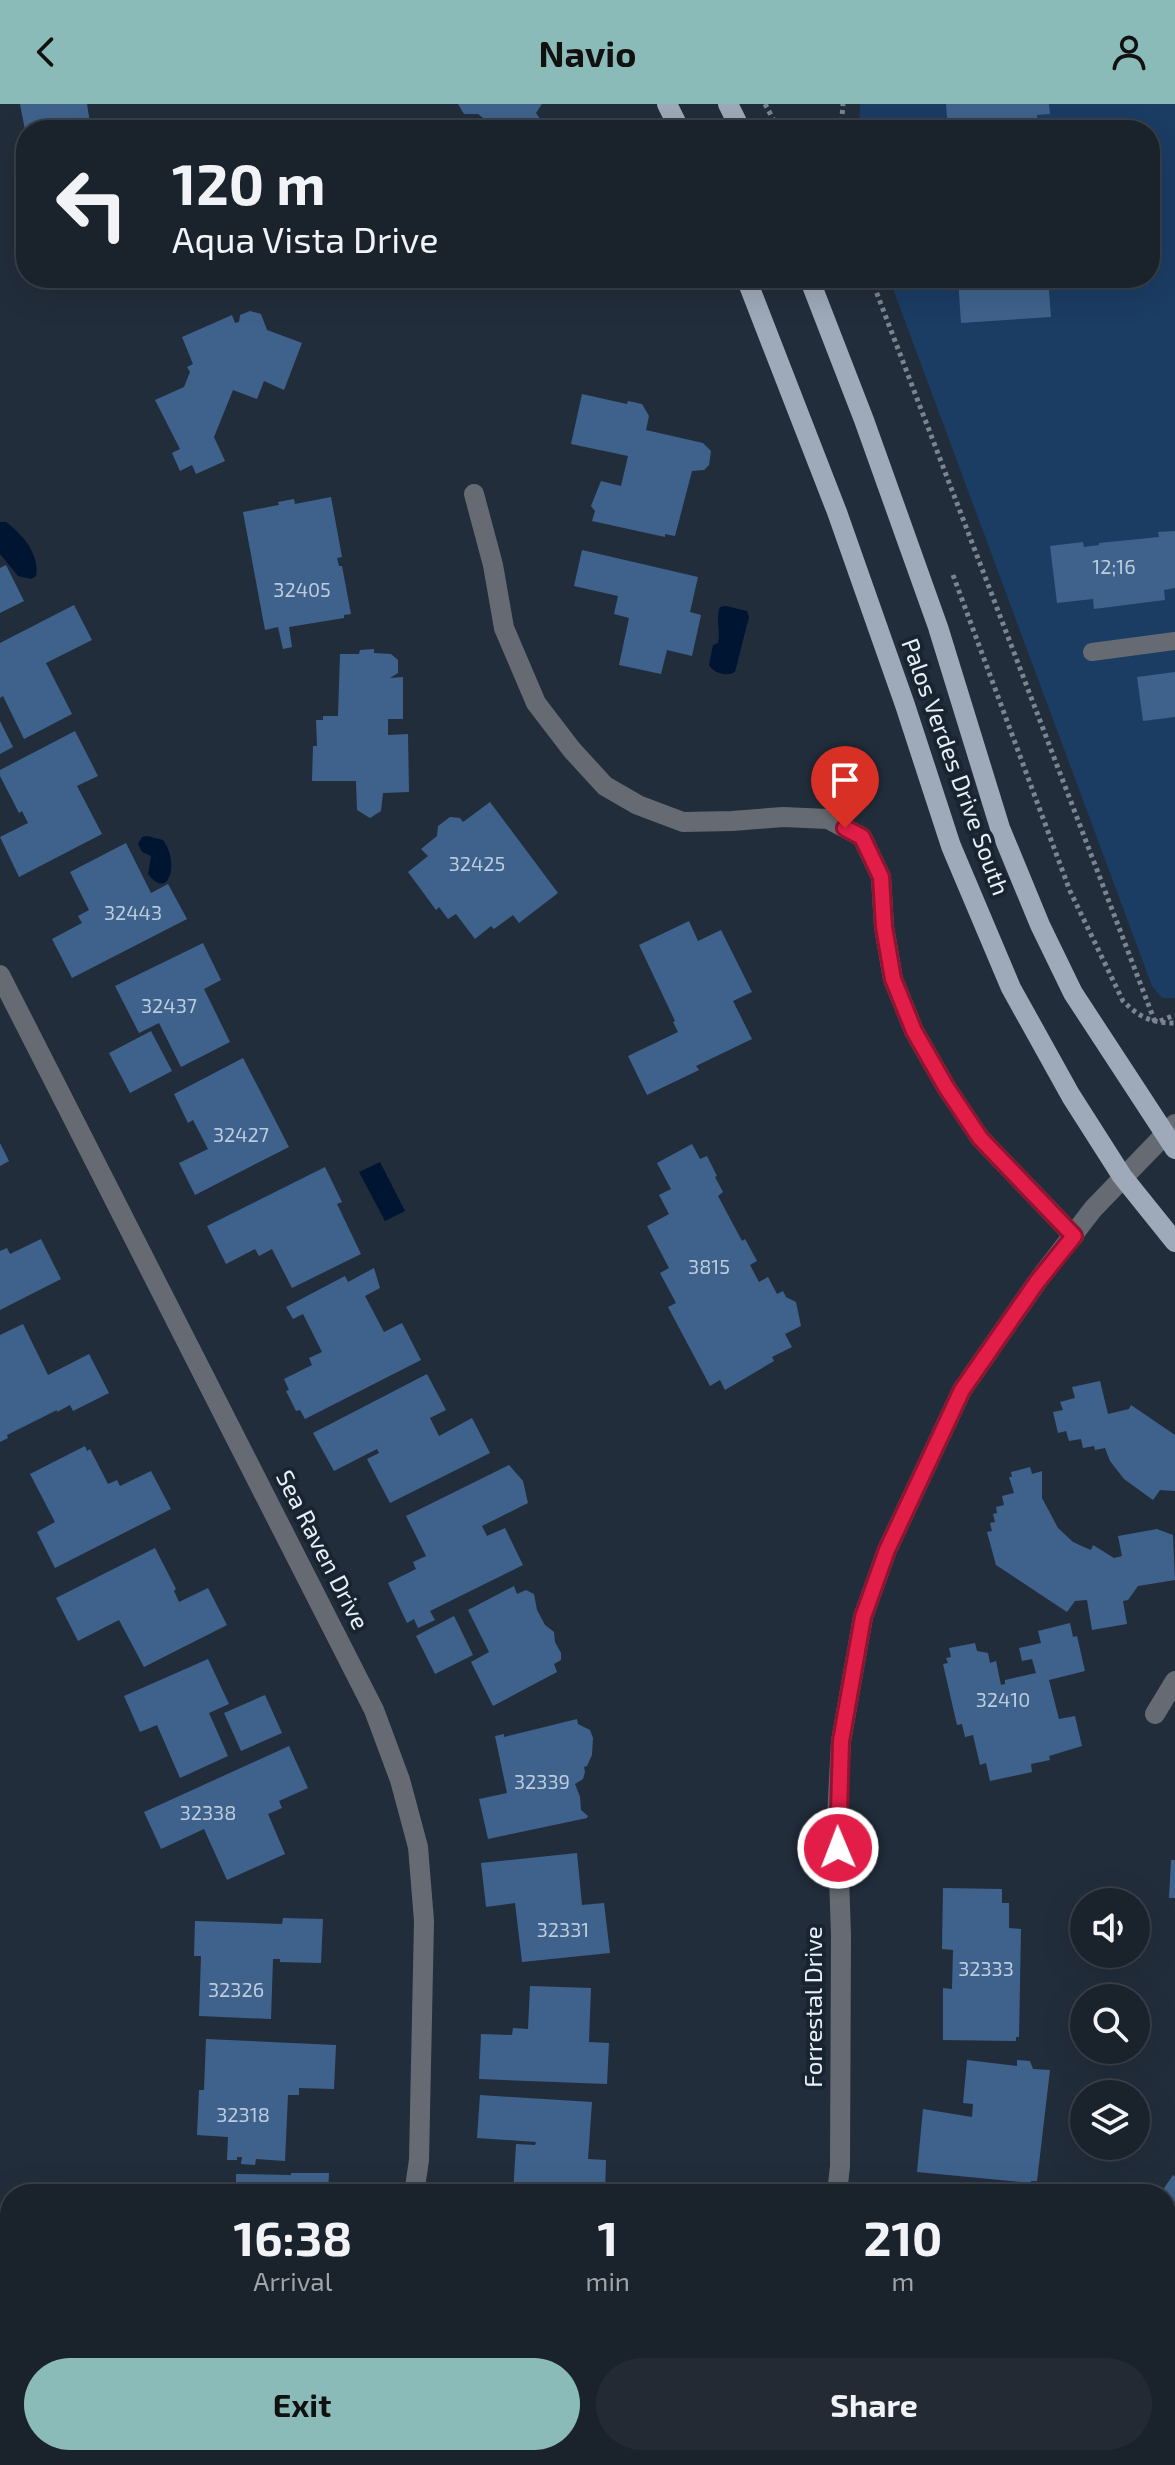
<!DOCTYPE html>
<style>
body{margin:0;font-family:"Exo 2",sans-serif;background:#232a34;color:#f1f3f6;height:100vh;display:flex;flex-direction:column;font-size:30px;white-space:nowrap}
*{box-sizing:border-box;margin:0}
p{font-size:26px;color:#9fa4a9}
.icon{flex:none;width:44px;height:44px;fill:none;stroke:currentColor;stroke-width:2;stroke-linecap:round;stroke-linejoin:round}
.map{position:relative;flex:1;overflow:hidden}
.side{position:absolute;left:0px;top:2080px;width:1176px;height:282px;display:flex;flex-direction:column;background:#1a222c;border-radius:32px 32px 0 0;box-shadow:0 8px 32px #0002,0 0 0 2px #383f48}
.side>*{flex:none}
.top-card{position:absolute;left:16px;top:16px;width:1144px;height:168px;border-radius:32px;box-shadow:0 8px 32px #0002,0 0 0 2px #383f48;background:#1a222c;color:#f1f3f6;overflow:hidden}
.buttons{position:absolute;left:1070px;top:1784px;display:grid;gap:16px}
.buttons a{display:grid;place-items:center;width:80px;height:80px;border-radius:50%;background:#1a222c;box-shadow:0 8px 32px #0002,0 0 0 2px #383f48;font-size:40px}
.pin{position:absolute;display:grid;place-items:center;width:68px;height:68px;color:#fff;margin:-82px -34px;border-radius:50% 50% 50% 0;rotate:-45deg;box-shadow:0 0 8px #0007}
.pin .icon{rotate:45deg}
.me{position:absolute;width:88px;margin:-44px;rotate:359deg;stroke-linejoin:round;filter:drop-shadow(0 0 6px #0008)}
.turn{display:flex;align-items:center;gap:28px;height:168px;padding:0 24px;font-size:36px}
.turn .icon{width:104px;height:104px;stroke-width:2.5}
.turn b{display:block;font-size:56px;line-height:68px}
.eta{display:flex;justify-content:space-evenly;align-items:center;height:136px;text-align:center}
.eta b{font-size:48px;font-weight:700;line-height:56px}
.action{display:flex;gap:16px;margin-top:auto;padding:16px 24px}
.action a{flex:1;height:92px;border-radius:48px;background:#8bbbb9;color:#111;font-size:32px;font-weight:700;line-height:92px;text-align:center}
.action a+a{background:#232a34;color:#f1f3f6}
header{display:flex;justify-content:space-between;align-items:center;height:104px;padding:0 24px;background:#8bbbb9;color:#111;font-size:36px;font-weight:700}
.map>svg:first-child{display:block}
</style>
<header><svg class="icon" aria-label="back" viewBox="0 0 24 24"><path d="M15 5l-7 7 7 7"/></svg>Navio<svg class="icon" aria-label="person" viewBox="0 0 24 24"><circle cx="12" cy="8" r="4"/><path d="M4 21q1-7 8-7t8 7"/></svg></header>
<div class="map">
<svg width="1175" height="2361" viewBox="0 0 1175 2361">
<rect width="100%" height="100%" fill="#222d3b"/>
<path fill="#1b3c63" d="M860 0H1175V894H1162L1152 882 889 174H1150V26H859Z"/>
<g fill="#001531">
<path d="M0 418H6C22 430 40 450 36 472L31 475 18 472 0 450Z"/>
<path d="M726 502 747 507 749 513 735 568C727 573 713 569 709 561L713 541 718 539C721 527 715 516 720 503Z"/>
<path d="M147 732 163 736C180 758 169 798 148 770L151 752 142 748 138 740 142 733Z"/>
<path d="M380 1058 405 1107 385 1117 359 1068Z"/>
<path d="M554 2352H586L581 2361H564L553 2356Z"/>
</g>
<g fill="#3f628c">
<path d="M20 0H87L90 19 100 17 101 21 107 20 108 26H25Z"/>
<path d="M458 0H542L536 9 540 15 537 26H487L489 19 478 10H464Z"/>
<path d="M946 0H1049L1050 10 1037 11 1038 26H948Z"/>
<path d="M958 174H1048L1051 213 961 219Z"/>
<path d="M250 207 261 210 267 226 302 239 284 286 264 277 257 295 233 286 214 333 225 357 196 370 192 361 180 367 172 349 180 345 155 296 184 283 190 268 187 263 193 260 182 233 232 211 235 219 239 218 240 211Z"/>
<path d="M582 290 627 300 628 297 642 300 649 312 646 326 703 339 711 347 709 361 704 366 692 367 675 432 665 430V433L592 417 595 407 591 402 601 377 621 382 628 352 571 340Z"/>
<path d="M331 393 342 453 337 454 339 462H342L351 510 344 511V514L289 523 292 543 283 545 278 523 265 526 243 408 279 401 278 398 294 395 295 400Z"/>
<path d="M1175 427V484L1164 486 1165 496 1094 505 1093 495 1057 499 1050 442 1083 438 1084 443 1099 441V439L1159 433 1158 428Z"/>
<path d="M582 446 698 473 690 508 701 511 692 552 667 546 661 570 619 561 629 514 614 510 618 492 574 482Z"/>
<path d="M6 461 24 497 0 509V464Z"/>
<path d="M74 501 92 536 46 559 72 610 24 635 3 592 0 594V539Z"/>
<path d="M374 545V549L391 550 398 556V569L390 574 403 573V615H388V631L408 630 409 688 383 689 381 707 370 714 357 706 356 677H312L313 642H317L316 616H323V612H338L340 550H359L360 546Z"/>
<path d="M1175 568V613L1143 617 1137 573Z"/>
<path d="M0 617 13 643 0 650Z"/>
<path d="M75 627 98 672 77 682 102 730 19 773 0 733 28 719 22 707 19 709 0 672V666Z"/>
<path d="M490 698 558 789 519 819 513 811 494 825 491 822 475 835 456 810 448 815 439 803 436 806 408 768 428 752 421 745 437 732 438 722 450 713 460 714 463 718Z"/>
<path d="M126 739 151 789 168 780 187 815 72 874 52 835 82 819 78 812 89 806 70 768Z"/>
<path d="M689 817 698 837 721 826 752 888 733 897 752 935 696 962 699 966 647 991 628 952 678 928 673 918 675 917 639 841Z"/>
<path d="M203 839 221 876 204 885 230 938 181 963 159 919 139 929 115 882Z"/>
<path d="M151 927 172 967 130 989 109 949Z"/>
<path d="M243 954 289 1043 195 1091 179 1059 208 1045 193 1016 188 1019 174 990Z"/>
<path d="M0 1039 9 1057 0 1062Z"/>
<path d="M692 1040 700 1055 707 1052 717 1072 715 1073 723 1088 718 1092 742 1137 745 1135 757 1157 750 1161 759 1178 768 1173 777 1190 783 1187 786 1193 796 1198 801 1222 785 1230 792 1243 772 1253 774 1257 725 1286 720 1276 710 1282 668 1203 676 1199 660 1169 669 1164 647 1122 669 1110 659 1091 671 1085 657 1059Z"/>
<path d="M325 1063 342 1098 337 1100 361 1150 292 1184 272 1145 259 1152 255 1145 226 1160 207 1122Z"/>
<path d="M41 1135 61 1175 0 1206V1147L7 1144 10 1150Z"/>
<path d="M374 1164 380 1184 365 1192 384 1228 402 1219 421 1256 305 1315 300 1306 296 1307 286 1287 289 1286 284 1275 312 1261 309 1254 322 1248 303 1210 293 1215 286 1203 345 1172 348 1178Z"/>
<path d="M23 1220 48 1271 89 1250 109 1289 73 1307 70 1301 57 1308V1306L7 1331 8 1334 0 1338V1231Z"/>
<path d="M427 1270 446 1306 430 1314 439 1332 472 1314 490 1349 390 1399 367 1355 379 1349 377 1345 334 1367 313 1329Z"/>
<path d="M1100 1277 1108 1310 1129 1305 1131 1301 1175 1331V1387L1160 1386 1153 1396 1124 1375 1110 1357 1105 1344 1095 1346 1094 1342 1083 1344 1081 1335 1069 1337 1066 1327 1058 1329 1053 1308 1063 1306 1060 1298 1075 1294 1072 1283Z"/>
<path d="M85 1342 87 1347 90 1345 108 1380 117 1376 120 1382 151 1367 171 1405 55 1464 37 1428 55 1418 30 1370Z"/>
<path d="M509 1361 523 1377 528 1399 482 1422 487 1432 505 1424 523 1461 430 1507 435 1516 418 1524 414 1515 407 1519 388 1479 416 1465 413 1458 426 1452 406 1412Z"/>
<path d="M1030 1363 1032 1370 1042 1367V1394L1058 1424 1073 1438 1086 1444 1091 1446 1093 1441 1114 1454 1122 1452 1118 1432 1157 1425 1173 1431 1175 1476 1138 1482 1128 1496 1123 1497 1127 1520 1092 1526 1087 1496 1075 1497 1067 1508 996 1461 987 1428 992 1427 990 1419 995 1418 993 1410 997 1409 996 1403 1004 1401 1002 1392 1014 1389 1009 1373H1012L1011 1368Z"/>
<path d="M155 1444 176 1485 174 1487 179 1498 208 1484 227 1521 144 1563 119 1516 78 1537 56 1494Z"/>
<path d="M514 1482 517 1490 526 1486 534 1490 537 1506 545 1521 554 1528 555 1538 561 1549V1556L554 1560 557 1568 493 1602 471 1558 489 1548 468 1506Z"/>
<path d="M454 1512 473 1551 435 1570 416 1532Z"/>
<path d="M1070 1519 1073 1533 1077 1532 1085 1567 1049 1576 1059 1615 1075 1612 1082 1642 1049 1652 1050 1656 1031 1660 1032 1668 990 1677 986 1659 980 1661 973 1631 965 1633 962 1620 957 1621 943 1560 948 1559 946 1554 951 1553 949 1544 975 1539 977 1547 988 1549 990 1559 996 1557 1001 1581 1005 1580V1576L1036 1569 1032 1555 1022 1557 1019 1544 1041 1539 1038 1527Z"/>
<path d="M208 1555 229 1600 209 1609 228 1652 180 1674 157 1621 140 1628 124 1592Z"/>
<path d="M265 1591 282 1629 241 1647 224 1609Z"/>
<path d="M577 1615 578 1620 590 1626 593 1634 592 1651 587 1662 584 1663 585 1668 583 1675 575 1680 580 1693 581 1706 588 1712 587 1714 488 1735 479 1695 507 1689 495 1632 504 1630V1633Z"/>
<path d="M289 1642 308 1684 279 1697 282 1704 268 1710 285 1750 227 1776 204 1725 161 1745 144 1708Z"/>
<path d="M577 1749 582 1801 604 1799 610 1849 522 1858 515 1799 486 1803 481 1759Z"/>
<path d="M1171 1756H1175V1794H1169Z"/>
<path d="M943 1784 1002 1785V1799H1009V1824L1021 1825 1019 1933H1016V1937L943 1936V1884L952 1885 953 1846 942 1845Z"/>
<path d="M283 1814 323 1815 321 1859 280 1858V1855H273L271 1915 199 1912 201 1852H194L195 1817 282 1820Z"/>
<path d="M530 1882 591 1884 589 1938 609 1939 607 1980 479 1975 481 1930 512 1931 513 1924 528 1925Z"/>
<path d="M206 1935 336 1941 334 1985 299 1984V1991H288L285 2057 256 2055 255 2061 241 2060 242 2053H237V2056H227L228 2033 197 2031 199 1986H204Z"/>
<path d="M967 1956 1017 1962V1956L1030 1957 1033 1965 1050 1966 1037 2077H1031V2079L917 2068 923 2005 972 2013 973 2000 963 1999Z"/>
<path d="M480 1991 592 1998 588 2055 606 2056 605 2090H513L516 2040 535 2041 536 2038 477 2034Z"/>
<path d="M291 2069H329L328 2090H236V2070L291 2071Z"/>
<path d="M1173 2071 1175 2073V2122L1166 2115V2090H1160Z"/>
<path d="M917 2079 1006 2088V2090H916Z"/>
<path d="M1166 2224 1175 2230V2258L1166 2272Z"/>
<path d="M32 2352H173L181 2361H40Z"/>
<path d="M434 2352H447L459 2361H427Z"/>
<path d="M1035 2352H1050L1063 2361H1029Z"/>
</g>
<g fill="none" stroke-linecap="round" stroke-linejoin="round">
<g stroke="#7b8490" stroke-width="5" stroke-dasharray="4 4" stroke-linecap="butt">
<path d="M765 0 779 26"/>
<path d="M841 26 843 0"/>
<path d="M871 174 1155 918"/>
<path d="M953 471 1070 787 1123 897C1140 914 1152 919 1175 919"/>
<path d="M1160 917 1175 911"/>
</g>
<path stroke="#666b73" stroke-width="18" d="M1092 548 1175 537"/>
<g stroke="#666b73" stroke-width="20">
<path d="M474 390 493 461 504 524 536 599 572 646 605 682 638 701 683 718 732 717 783 713 828 715 862 733 881 773 884 823 893 875 914 927 946 983 980 1034 1074 1132"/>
<path d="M0 871 374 1606 400 1676 418 1743 424 1817 419 2056 414 2090"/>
<path d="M1155 1610 1175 1577"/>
<path d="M837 2090 840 2062 841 1831 837 1715 841 1637 863 1513 887 1446 962 1286 1037 1178 1093 1105 1175 1020"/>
<path d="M287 2361 297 2352"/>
<path d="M758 2361 761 2352"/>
</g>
<g stroke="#9eaab9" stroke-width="20">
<path d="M667 0 680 26"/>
<path d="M728 0 741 26"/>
<path d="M746 174 837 408 905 601 951 742 1011 884 1071 992 1122 1072 1175 1138"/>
<path d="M809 174 864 316 938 523 1000 724 1040 821 1073 889 1175 1045"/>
</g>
</g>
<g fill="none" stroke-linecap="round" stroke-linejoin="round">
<defs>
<path id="route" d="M838 1744 841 1637 863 1513 887 1446 962 1286 1037 1178 1074 1132 980 1034 946 983 914 927 893 875 884 823 881 773 862 733 845 724"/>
</defs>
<use href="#route" stroke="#92132f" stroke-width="20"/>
<use href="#route" stroke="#e11d48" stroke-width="14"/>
</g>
<g text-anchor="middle" stroke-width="8" stroke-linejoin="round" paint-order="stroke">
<g font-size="20" fill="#bdccdd">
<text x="1114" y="470">12;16</text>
<text x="302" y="493">32405</text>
<text x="477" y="767">32425</text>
<text x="133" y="816">32443</text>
<text x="169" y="909">32437</text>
<text x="241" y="1038">32427</text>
<text x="709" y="1170">3815</text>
<text x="1003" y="1603">32410</text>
<text x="542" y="1685">32339</text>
<text x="208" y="1716">32338</text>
<text x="563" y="1833">32331</text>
<text x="986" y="1872">32333</text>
<text x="236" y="1893">32326</text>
<text x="243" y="2018">32318</text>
</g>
<g font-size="24" fill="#e7eff8" stroke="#192431">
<text transform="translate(955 663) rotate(70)" y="8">Palos Verdes Drive South</text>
<text transform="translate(322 1446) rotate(63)" y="8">Sea Raven Drive</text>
<text transform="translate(814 1903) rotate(-90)" y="8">Forrestal Drive</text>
</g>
</g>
</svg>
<div class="buttons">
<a><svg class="icon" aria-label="sound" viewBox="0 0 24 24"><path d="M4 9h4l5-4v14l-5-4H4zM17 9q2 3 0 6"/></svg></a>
<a><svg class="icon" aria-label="search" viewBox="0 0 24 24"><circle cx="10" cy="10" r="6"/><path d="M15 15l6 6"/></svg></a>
<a><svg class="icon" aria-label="layers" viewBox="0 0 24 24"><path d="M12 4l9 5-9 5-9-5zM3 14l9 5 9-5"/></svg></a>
</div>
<div class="pin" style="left:845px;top:724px;background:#d93025"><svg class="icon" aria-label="arrive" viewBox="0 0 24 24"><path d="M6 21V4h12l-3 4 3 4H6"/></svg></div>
<svg class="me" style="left:838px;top:1744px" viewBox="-20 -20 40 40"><circle r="17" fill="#e11d48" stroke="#fff" stroke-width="3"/><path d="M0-11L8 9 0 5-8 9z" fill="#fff"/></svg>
<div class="top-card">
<div class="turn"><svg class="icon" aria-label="left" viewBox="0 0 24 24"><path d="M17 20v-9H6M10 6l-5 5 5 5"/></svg><div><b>120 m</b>Aqua Vista Drive</div></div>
</div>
<section class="side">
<div class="eta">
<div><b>16:38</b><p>Arrival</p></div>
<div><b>1</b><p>min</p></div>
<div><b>210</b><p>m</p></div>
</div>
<div class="action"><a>Exit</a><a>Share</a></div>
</section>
</div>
